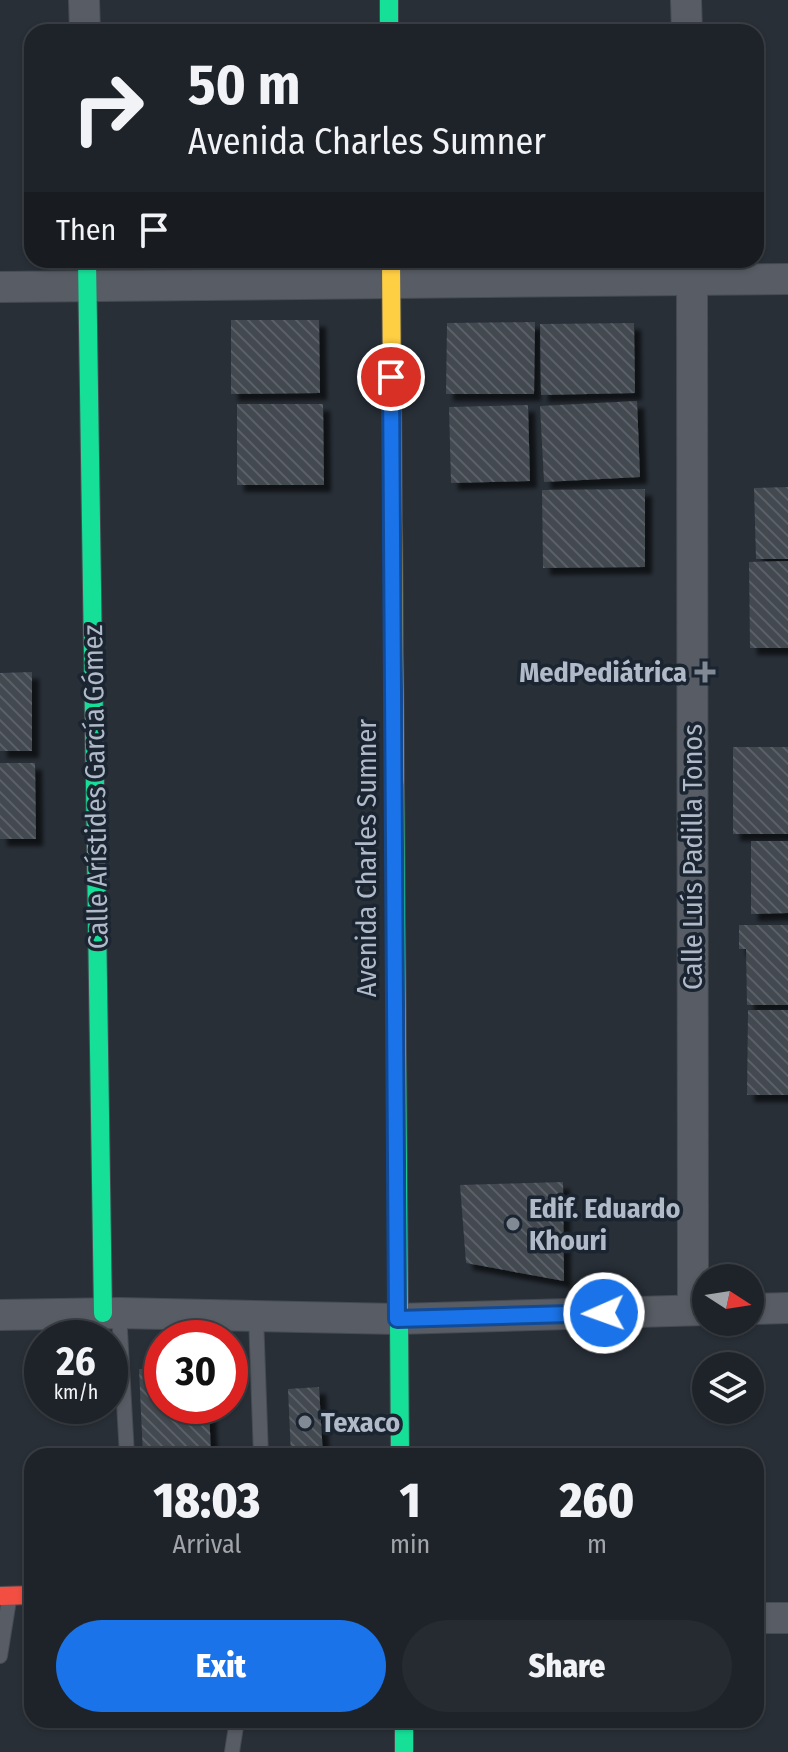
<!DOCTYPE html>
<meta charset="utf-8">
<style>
body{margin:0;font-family:"Fira Sans Condensed",sans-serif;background:#262b31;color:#f1f3f6;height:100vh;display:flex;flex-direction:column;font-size:30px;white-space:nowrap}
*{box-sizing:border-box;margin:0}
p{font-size:26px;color:#a1a4a8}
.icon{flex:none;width:44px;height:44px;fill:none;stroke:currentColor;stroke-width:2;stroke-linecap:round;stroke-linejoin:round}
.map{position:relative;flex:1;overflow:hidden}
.side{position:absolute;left:24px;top:1448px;width:740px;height:280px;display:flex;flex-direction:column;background:#1e2329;border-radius:24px;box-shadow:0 2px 6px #0004,0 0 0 2px #3c4046}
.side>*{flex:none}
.hud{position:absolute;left:24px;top:24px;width:740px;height:244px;border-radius:24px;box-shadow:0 2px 6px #0004,0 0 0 2px #3c4046;background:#1e2329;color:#f1f3f6;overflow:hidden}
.needle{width:52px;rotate:102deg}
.controls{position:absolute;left:692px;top:1264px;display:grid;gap:16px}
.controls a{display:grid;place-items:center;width:72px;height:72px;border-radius:50%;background:#1e2329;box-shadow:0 2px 6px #0004,0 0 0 2px #3c4046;font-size:40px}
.speed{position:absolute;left:24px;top:1320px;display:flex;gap:16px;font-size:40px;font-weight:700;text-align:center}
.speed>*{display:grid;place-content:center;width:104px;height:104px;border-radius:50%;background:#1e2329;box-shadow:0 2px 6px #0004,0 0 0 2px #3c4046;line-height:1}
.speed small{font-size:20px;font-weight:400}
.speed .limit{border:12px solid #d22;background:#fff;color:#111}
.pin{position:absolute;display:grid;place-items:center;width:68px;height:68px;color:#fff;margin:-34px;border:4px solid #fff;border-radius:50%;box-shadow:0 2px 8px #0007}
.me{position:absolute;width:88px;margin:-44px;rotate:268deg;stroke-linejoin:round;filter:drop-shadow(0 0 6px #0008)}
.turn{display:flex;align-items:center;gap:28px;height:168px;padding:0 32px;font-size:36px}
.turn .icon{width:104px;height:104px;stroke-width:2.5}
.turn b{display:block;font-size:56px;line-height:68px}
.then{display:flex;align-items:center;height:76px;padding:0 32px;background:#0003;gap:16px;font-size:30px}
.eta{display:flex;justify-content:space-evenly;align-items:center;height:136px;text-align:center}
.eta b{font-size:48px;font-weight:800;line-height:56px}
.action{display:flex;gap:16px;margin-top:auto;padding:16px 32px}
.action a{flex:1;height:92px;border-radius:48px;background:#1a73e8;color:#fff;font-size:32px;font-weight:800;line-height:92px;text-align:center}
.action a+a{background:#262b31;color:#f1f3f6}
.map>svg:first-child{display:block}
</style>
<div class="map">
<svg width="788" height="1752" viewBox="0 0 788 1752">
<defs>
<pattern id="building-back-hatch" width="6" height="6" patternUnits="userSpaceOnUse" patternTransform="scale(2)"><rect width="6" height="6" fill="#42484f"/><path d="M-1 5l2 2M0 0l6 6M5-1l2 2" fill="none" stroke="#5b6067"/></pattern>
<filter id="shadow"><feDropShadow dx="7" dy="7" stdDeviation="2" flood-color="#0009"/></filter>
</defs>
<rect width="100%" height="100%" fill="#282f37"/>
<g fill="url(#building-back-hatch)" filter="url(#shadow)">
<path d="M231 320H319L320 393 231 394Z"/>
<path d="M535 322 534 394H446L447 323Z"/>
<path d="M634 323 635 393 541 395 540 324Z"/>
<path d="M637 401 640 477 544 482 540 406Z"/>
<path d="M237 404H323L324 485H237Z"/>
<path d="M528 405 530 481 451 483 449 407Z"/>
<path d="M788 487V559H756L754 488Z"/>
<path d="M645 489V567L543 568 542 490Z"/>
<path d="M788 561V648H750L749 562Z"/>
<path d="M32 672V751H0V673Z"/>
<rect x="733" y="747" width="55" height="87"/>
<path d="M0 763H35L36 839H0Z"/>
<path d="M751 841H788V913L751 914Z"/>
<path d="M739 925H788V1005H747L746 949H739Z"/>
<path d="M748 1010H788V1095H747Z"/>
<path d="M563 1182 564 1281 466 1263 460 1185Z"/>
<path d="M162 1368V1406H209L211 1456H143L139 1369Z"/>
<path d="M319 1387 323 1456H291L288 1389Z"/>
</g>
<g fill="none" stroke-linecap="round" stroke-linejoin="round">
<defs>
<g id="lane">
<path d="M119 1313 127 1456"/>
<path d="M256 1316 261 1456"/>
<path d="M0 1656 9 1600"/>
<path d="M232 1752 237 1720"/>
</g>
<g id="street">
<path d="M84 0 85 32"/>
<path d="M686 0 687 32"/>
<path d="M692 260 693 1310"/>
<path d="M0 287 788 279"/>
<path d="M750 1309 788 1308"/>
<path d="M0 1315 119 1313 397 1319 706 1310"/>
<path d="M756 1618H788"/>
</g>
<g id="fast">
<path d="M389 0V32"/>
<path d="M87 260 103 1313"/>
<path d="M395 781 400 1456"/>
<path d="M404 1720V1752"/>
</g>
<path id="slow" d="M391 260 395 781"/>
<path id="jam" d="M0 1596 32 1595"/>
</defs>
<use href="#lane" stroke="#464b52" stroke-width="16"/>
<use href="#street" stroke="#464b52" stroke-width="32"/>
<use href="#fast" stroke="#464b52" stroke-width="20"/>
<use href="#slow" stroke="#464b52" stroke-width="20"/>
<use href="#jam" stroke="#464b52" stroke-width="20"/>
<use href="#lane" stroke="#585d65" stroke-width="14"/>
<use href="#street" stroke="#585d65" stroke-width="30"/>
<use href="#fast" stroke="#16e098" stroke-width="18"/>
<use href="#slow" stroke="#ffcf43" stroke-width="18"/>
<use href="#jam" stroke="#f24e42" stroke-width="18"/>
</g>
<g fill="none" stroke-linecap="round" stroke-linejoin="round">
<defs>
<path id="route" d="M391 377 397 1319 604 1313"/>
</defs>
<use href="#route" stroke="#114b97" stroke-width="20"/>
<use href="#route" stroke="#1a73e8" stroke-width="14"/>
</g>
<g fill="#818995" stroke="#1b2532" stroke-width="3">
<path d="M701 660h8v8h8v8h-8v8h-8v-8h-8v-8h8z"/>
<circle cx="513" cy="1224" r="8"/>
<circle cx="305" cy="1422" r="8"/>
</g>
<g text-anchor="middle" stroke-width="7" stroke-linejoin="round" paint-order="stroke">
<g font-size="28" font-weight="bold" fill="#b1bac8" stroke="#1b2532" text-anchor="start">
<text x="687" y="682" text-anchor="end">MedPediátrica</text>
<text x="529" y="1218">Edif. Eduardo<tspan x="529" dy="32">Khouri</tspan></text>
<text x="321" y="1432">Texaco</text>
</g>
<g font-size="28" fill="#b1bac8" stroke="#1b2532">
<text transform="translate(95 787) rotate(-91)" y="10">Calle Arístides García Gómez</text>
<text transform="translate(692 857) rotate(-90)" y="10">Calle Luís Padilla Tonos</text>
<text transform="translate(366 858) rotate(-90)" y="10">Avenida Charles Sumner</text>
</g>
</g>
</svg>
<div class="controls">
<a><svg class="needle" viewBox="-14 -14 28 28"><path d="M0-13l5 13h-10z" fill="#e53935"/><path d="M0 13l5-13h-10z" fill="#a1a4a8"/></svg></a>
<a><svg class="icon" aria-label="layers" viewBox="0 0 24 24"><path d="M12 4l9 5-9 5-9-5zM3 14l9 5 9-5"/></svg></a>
</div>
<div class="speed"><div>26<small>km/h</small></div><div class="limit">30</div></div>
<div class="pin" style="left:391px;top:377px;background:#d93025"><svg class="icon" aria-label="arrive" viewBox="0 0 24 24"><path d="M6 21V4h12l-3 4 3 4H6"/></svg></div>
<svg class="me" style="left:604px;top:1313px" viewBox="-20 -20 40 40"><circle r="17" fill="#1a73e8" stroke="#fff" stroke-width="3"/><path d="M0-11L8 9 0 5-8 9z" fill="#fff"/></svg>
<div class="hud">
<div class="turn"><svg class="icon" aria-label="right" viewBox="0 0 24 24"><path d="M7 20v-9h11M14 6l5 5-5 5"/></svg><div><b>50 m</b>Avenida Charles Sumner</div></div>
<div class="then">Then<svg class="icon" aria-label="arrive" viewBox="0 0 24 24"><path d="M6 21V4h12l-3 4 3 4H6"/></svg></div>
</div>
<section class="side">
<div class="eta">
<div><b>18:03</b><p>Arrival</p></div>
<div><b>1</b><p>min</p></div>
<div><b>260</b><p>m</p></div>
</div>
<div class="action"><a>Exit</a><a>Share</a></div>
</section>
</div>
